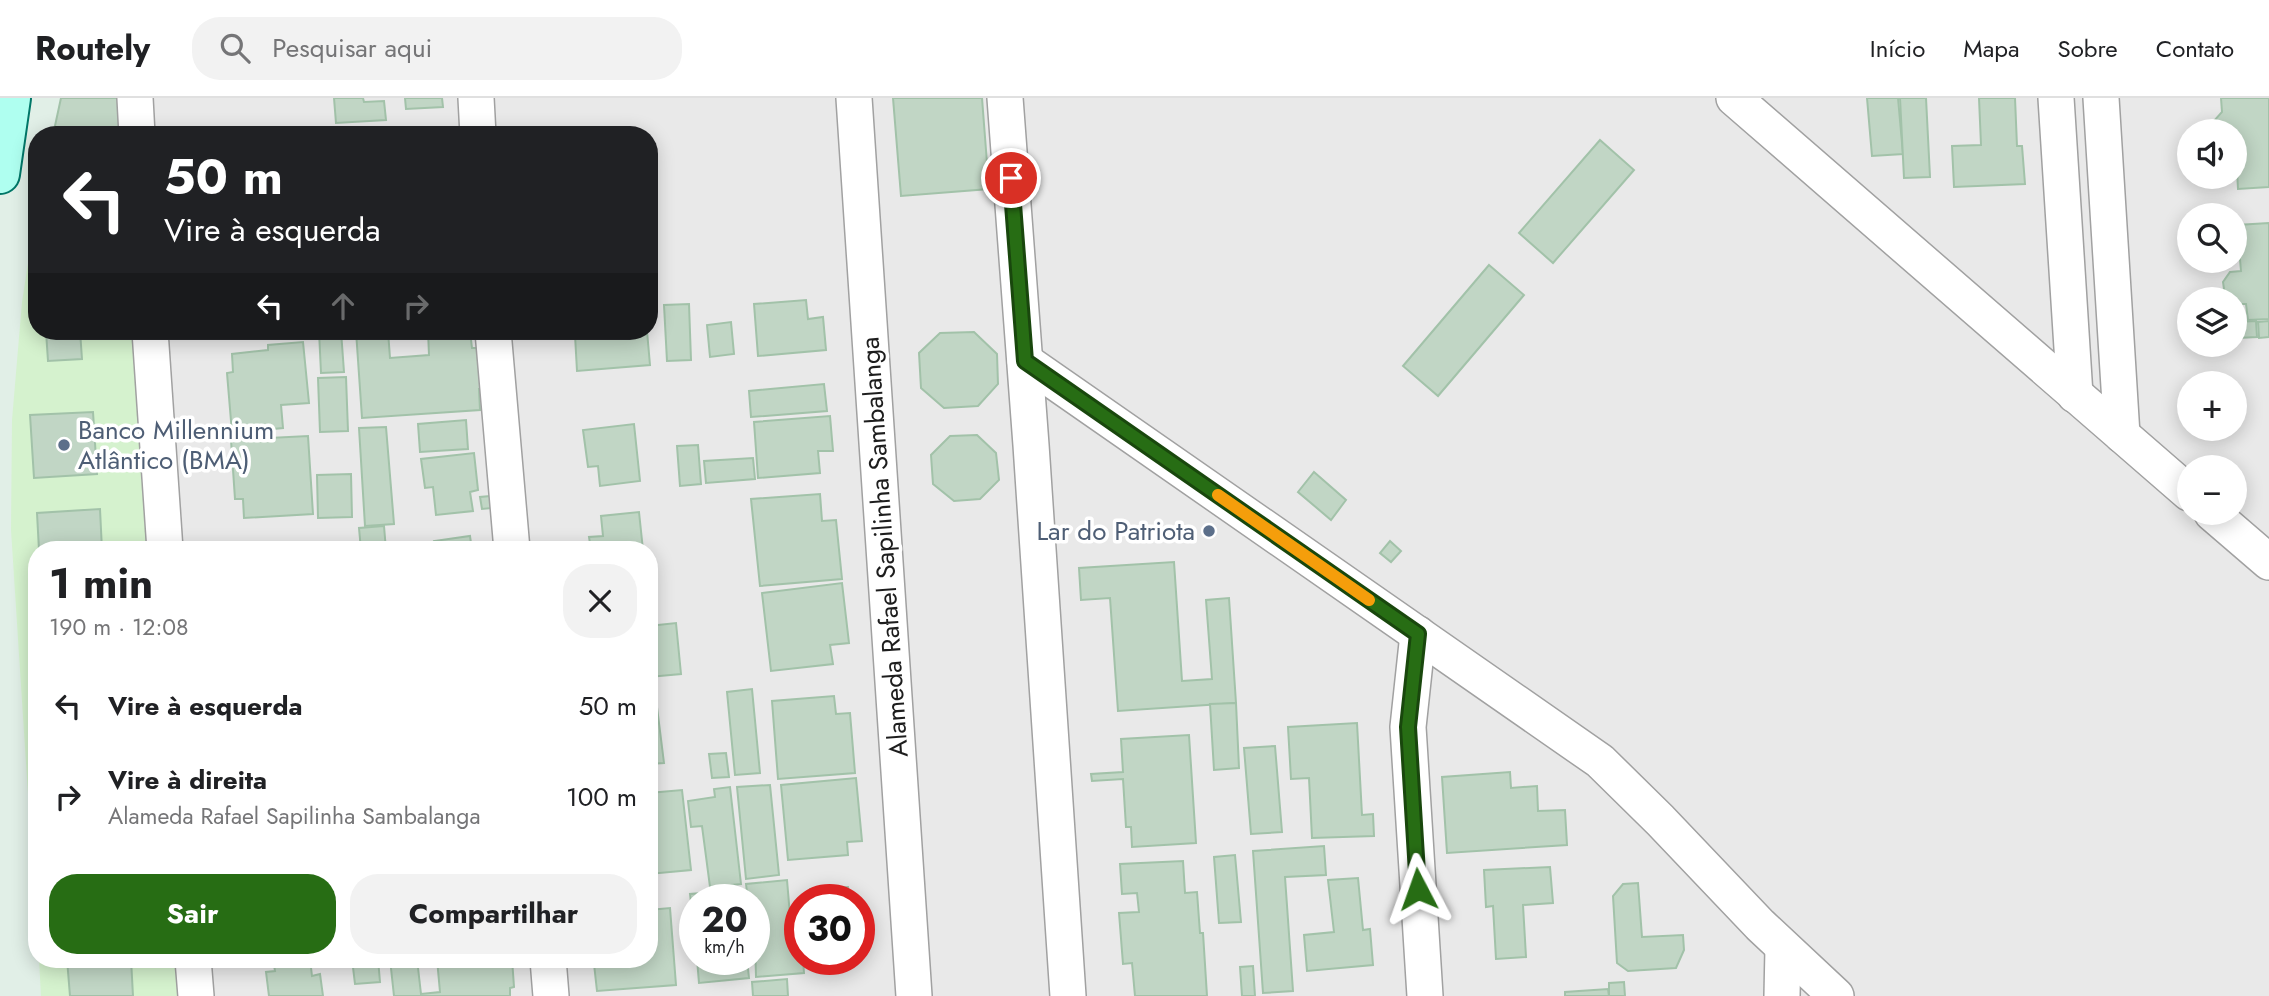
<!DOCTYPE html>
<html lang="pt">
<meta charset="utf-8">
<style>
body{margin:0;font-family:Jost,sans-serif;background:#f2f2f2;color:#202124;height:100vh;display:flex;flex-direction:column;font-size:26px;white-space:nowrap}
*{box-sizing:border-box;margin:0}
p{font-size:23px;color:#757577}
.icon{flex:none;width:38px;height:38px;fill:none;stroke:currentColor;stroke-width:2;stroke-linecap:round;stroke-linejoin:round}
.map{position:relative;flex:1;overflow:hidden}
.side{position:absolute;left:28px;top:443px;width:630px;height:427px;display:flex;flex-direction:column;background:#fff;border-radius:28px;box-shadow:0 4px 18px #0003}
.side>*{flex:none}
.guide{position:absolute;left:28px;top:28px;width:630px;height:214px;border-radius:28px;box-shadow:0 4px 18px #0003;background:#202124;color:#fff;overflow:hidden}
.controls{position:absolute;left:2177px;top:21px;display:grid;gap:14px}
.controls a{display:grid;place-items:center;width:70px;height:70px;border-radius:50%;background:#fff;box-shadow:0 4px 18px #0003;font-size:35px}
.speed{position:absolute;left:679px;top:786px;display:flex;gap:14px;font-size:35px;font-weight:700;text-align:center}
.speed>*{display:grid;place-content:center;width:91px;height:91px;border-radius:50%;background:#fff;box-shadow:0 4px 18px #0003;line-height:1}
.speed small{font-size:18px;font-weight:400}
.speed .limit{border:10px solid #d22;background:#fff;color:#111}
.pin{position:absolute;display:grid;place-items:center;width:60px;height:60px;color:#fff;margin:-30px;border:4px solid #fff;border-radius:50%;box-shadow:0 2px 7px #0007}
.me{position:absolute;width:77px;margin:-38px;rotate:356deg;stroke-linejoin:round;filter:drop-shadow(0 0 5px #0008)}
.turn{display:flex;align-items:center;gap:24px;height:147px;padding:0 21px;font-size:32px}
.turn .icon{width:91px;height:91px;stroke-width:2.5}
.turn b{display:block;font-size:49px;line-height:60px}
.lanes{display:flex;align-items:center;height:66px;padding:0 21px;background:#0003;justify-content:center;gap:35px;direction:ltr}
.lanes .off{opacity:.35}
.round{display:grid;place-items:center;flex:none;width:74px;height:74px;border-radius:28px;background:#f2f2f2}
.headline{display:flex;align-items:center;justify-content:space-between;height:119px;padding:0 21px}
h1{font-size:42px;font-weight:700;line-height:52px}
.primary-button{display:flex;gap:14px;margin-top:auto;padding:14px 21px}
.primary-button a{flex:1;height:80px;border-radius:28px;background:#276d14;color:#fff;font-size:28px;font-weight:700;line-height:80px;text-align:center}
.primary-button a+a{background:#f2f2f2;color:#202124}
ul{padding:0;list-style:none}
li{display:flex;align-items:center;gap:21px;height:91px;padding:0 21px}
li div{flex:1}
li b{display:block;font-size:26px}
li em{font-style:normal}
header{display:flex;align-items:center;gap:42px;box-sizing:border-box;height:98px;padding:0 35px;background:#fff;border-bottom:2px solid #e0e0e0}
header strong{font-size:33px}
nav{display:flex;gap:38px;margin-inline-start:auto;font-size:24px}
.search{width:490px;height:63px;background:#f2f2f2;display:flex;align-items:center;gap:18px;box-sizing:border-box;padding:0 24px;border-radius:28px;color:#757577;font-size:26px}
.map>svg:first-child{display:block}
</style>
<header>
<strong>Routely</strong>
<div class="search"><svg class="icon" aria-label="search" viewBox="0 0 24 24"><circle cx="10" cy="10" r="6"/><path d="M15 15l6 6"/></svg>Pesquisar aqui</div>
<nav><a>Início</a><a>Mapa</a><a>Sobre</a><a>Contato</a></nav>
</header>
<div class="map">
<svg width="2269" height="898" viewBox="0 0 2269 898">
<rect width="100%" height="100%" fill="#e1efe7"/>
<g fill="#d5f2ce">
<path d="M37 107V233H137L151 451 37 452V836L11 432 12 322 22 204Z"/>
<path d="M39 861H178L181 898H41Z"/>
</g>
<path fill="#e9e9e9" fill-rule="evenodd" d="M124 0H2269V898H181L178 861H649V452L151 451 137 233H649V37H126ZM2189 33H2235V79H2189ZM2189 117H2235V163H2189ZM2189 201H2235V247H2189ZM2189 285H2235V331H2189ZM2189 369H2235V415H2189ZM695 802H754V861H695ZM800 802H859V861H800Z"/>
<g fill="#c1d6c5" stroke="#a2c2a9" stroke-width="2">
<path d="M61 0H122L124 37H53Z"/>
<path d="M334 0H363L364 4 384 3 386 22 336 25Z"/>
<path d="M405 0H442L443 9 406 11Z"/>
<path d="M893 0H982L989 91 901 98Z"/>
<path d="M1867 0H1898L1903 56 1872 58Z"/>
<path d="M1900 0H1926L1930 79 1904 80Z"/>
<path d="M1979 0H2015L2017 48H2022L2025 86 1954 89 1952 48 1981 47Z"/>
<path d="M2221 0H2269V89L2238 91 2235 33H2214L2213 24 2222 14Z"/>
<path d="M334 31 335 37H304V33Z"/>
<path d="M444 34 445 37H413Z"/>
<path d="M1600 42 1634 72 1553 165 1519 135Z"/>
<path d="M2269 125V221L2248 222 2246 206H2235V201H2229L2225 198 2223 184 2230 174 2241 173 2237 127Z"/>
<path d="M1489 167 1524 197 1438 298 1403 268Z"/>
<path d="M806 202 808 221 823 219 826 252 758 258 754 206Z"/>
<path d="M689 206 691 262 667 263 664 207Z"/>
<path d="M2256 223 2257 239 2238 240 2236 224Z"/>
<path d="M2269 223V239L2259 240 2258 224Z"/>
<path d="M731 224 734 256 710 259 707 227Z"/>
<path d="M46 233H80L82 261 48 263Z"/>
<path d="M319 233H341L344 274 321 275Z"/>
<path d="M356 233H388L390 260 429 257 428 233H470L472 250H479L482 291H479L480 312 362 320Z"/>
<path d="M589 233H647L650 267 577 273 575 237 590 236Z"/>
<path d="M974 234 997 256 998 286 978 308 944 310 921 290 919 255 940 235Z"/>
<path d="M303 244 309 305 281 307 283 330 232 335 227 275 233 274 232 256 268 252V247Z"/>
<path d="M346 279 348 333 320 334 318 280Z"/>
<path d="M824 286 827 313 751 319 749 293Z"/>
<path d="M93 314 97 376 34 380 30 317Z"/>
<path d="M830 318 833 353H818L820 375 758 380 754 324Z"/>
<path d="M466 322 468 351 420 354 418 326Z"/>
<path d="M634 326 640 383 600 388 598 368 588 369 583 332Z"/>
<path d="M386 329 394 426 365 428 359 330Z"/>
<path d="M977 337 996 355 999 382 980 401 954 403 933 386 931 357 950 338Z"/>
<path d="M308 338 313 416 244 420 243 401H235L231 342Z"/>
<path d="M698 347 701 386 680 388 677 348Z"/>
<path d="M474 355 478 392 470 394 473 413 436 417 433 389 425 390 421 361Z"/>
<path d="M753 360 755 381 706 385 704 363Z"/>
<path d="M1314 374 1346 402 1331 422 1298 394Z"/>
<path d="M351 376 352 419 318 420 317 377Z"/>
<path d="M820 396 822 423 836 422 842 481 760 488 751 401Z"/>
<path d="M501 397 502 409 482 411 480 399Z"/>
<path d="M100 411 102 452H39L37 415Z"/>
<path d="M639 414 643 452H591L589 439 603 438 601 418Z"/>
<path d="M384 428 386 452H361L359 430Z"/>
<path d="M470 438 472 452H435L434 443Z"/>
<path d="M1390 443 1401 453 1391 464 1380 455Z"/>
<path d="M280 444 281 452H244V448Z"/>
<path d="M1174 464 1182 583 1212 581 1206 502 1229 500 1236 605 1118 613 1110 500 1081 502 1079 470Z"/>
<path d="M842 485 849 545 830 547 833 566 771 573 762 495Z"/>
<path d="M676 525 681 576 649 579V528Z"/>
<path d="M752 591 760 675 735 677 727 594Z"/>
<path d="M834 598 836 616 850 615 855 675 778 681 772 603Z"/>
<path d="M1236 605 1239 670 1214 672 1210 606Z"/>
<path d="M657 609 664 665 649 666V610Z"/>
<path d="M1357 625 1362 717 1373 716 1374 738 1312 740 1309 680 1291 681 1288 629Z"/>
<path d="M1189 637 1196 745 1132 749 1131 729H1126L1123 681 1092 683 1091 676 1123 674 1121 641Z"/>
<path d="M1275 648 1282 734 1251 736 1244 650Z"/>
<path d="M726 655 729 679 712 680 709 656Z"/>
<path d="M1510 674 1511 690 1537 688 1538 713 1565 712 1567 747 1447 755 1442 679Z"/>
<path d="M856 680 862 743 847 744 848 757 788 762 781 687Z"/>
<path d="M770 687 779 777 746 781 737 689Z"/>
<path d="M730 689 741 786 710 789 702 728 691 729 688 703 715 699 714 691Z"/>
<path d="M682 692 691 772 649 776V695Z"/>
<path d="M1324 748 1326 777 1285 779 1293 893 1263 895 1253 753Z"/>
<path d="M1235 757 1241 824 1219 825 1214 759Z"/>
<path d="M1183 763 1185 795 1197 794 1200 835H1203L1207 898H1135L1132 865 1123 866 1119 815 1139 814 1137 795 1122 796 1120 766Z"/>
<path d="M1550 769 1553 805 1523 807 1526 859 1496 861 1493 808 1486 809 1484 772Z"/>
<path d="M1358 780 1363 832 1370 831 1373 867 1307 873 1304 837 1334 834 1328 782Z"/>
<path d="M787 782 792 841 800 840V861H803L804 875 756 879 754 802H748L746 786Z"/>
<path d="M1638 785 1642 839 1683 837 1684 852 1676 870 1628 873 1617 865 1613 798 1623 786Z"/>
<path d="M848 789 850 802H810V791Z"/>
<path d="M740 792 741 802H695V839L690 796Z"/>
<path d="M859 809H864L867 843 859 844Z"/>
<path d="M670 810 676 887 597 893 594 866 621 864 620 861H649V812Z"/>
<path d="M67 861H131L133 898H70Z"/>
<path d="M273 861H310L312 878 320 876 323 898H269L266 874 275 873Z"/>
<path d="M352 861H378L380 884 355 886Z"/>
<path d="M390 861H417L421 896 440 894 437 861H512L514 889 510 890V898H394Z"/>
<path d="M697 861H747L749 880 699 885Z"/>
<path d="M1253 868 1255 898H1242L1240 869Z"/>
<path d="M787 881 788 898H753L752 884Z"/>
<path d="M1624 884 1625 898H1609V885Z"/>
<path d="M1608 891 1609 898H1565V894Z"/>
</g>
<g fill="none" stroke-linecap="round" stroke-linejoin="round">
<defs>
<g id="street">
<path d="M135 0 137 37"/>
<path d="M476 0 478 37"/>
<path d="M854 0 914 898"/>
<path d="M1005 0 1031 347 1068 898"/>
<path d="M1734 0 2189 395"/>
<path d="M2056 0 2075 297"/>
<path d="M2101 0 2122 337"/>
<path d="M150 233 165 452"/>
<path d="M493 233 512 452"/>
<path d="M1025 263 1600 663 1660 722 1760 827 1836 898"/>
<path d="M2212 415 2269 464"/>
<path d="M1418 536 1408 629 1425 898"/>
<path d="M193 861 196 898"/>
<path d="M548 861 551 898"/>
<path d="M1782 898 1783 850"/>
</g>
<path id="secondary" d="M0 76 11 0"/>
</defs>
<use href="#street" stroke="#a1a1a1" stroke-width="38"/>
<use href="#secondary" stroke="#007768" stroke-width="42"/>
<use href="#street" stroke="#fff" stroke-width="35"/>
<use href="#secondary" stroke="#affff0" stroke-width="38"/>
</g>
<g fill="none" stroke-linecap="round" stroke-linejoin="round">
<defs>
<path id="route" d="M1011 80 1025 263 1418 536 1408 629 1418 791"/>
</defs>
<use href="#route" stroke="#19470d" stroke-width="18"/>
<use href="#route" stroke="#276d14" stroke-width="12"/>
<path stroke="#f59e0b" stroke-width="12" d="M1218 397 1369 502"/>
</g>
<g fill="#5c6f8a" stroke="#fff" stroke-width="2.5">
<circle cx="64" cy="347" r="7"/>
<circle cx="1209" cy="433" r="7"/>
</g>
<g text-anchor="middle" stroke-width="7" stroke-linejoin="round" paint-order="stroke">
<g font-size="26" fill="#4e5e75" stroke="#fff" text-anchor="start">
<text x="78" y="341">Banco Millennium<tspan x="78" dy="30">Atlântico (BMA)</tspan></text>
<text x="1195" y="442" text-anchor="end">Lar do Patriota</text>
</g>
<g font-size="26" fill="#1d1d1d" stroke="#fff">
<text transform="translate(884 449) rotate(-94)" y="9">Alameda Rafael Sapilinha Sambalanga</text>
</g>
</g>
</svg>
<div class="controls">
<a><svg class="icon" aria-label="sound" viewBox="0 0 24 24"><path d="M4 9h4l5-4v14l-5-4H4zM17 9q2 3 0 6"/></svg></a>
<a><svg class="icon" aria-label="search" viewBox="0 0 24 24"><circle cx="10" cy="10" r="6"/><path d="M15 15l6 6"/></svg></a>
<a><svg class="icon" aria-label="layers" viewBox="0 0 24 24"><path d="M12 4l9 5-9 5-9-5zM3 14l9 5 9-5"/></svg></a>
<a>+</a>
<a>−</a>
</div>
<div class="speed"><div>20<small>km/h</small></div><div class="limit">30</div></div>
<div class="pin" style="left:1011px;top:80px;background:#d93025"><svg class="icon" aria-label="arrive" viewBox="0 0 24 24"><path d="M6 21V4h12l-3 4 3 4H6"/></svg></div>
<svg class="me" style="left:1418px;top:791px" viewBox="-20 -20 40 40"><path d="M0-17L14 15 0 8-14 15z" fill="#276d14" stroke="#fff" stroke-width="4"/></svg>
<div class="guide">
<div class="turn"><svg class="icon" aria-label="left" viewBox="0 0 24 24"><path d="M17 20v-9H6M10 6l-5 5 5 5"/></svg><div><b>50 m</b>Vire à esquerda</div></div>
<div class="lanes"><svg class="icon" aria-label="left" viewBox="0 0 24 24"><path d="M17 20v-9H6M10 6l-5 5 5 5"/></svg><svg class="icon off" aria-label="ahead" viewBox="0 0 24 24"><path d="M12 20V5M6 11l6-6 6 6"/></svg><svg class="icon off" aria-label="right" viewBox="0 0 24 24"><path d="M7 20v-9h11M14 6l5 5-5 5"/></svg></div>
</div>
<section class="side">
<div class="headline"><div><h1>1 min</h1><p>190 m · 12:08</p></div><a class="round"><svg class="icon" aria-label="close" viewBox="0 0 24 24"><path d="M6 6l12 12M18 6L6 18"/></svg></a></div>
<ul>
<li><svg class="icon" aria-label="left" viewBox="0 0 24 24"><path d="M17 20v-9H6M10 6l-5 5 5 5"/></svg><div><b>Vire à esquerda</b></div><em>50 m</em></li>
<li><svg class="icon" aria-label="right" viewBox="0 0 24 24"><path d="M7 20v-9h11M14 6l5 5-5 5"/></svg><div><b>Vire à direita</b><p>Alameda Rafael Sapilinha Sambalanga</p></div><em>100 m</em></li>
</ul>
<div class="primary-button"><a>Sair</a><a>Compartilhar</a></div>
</section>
</div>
